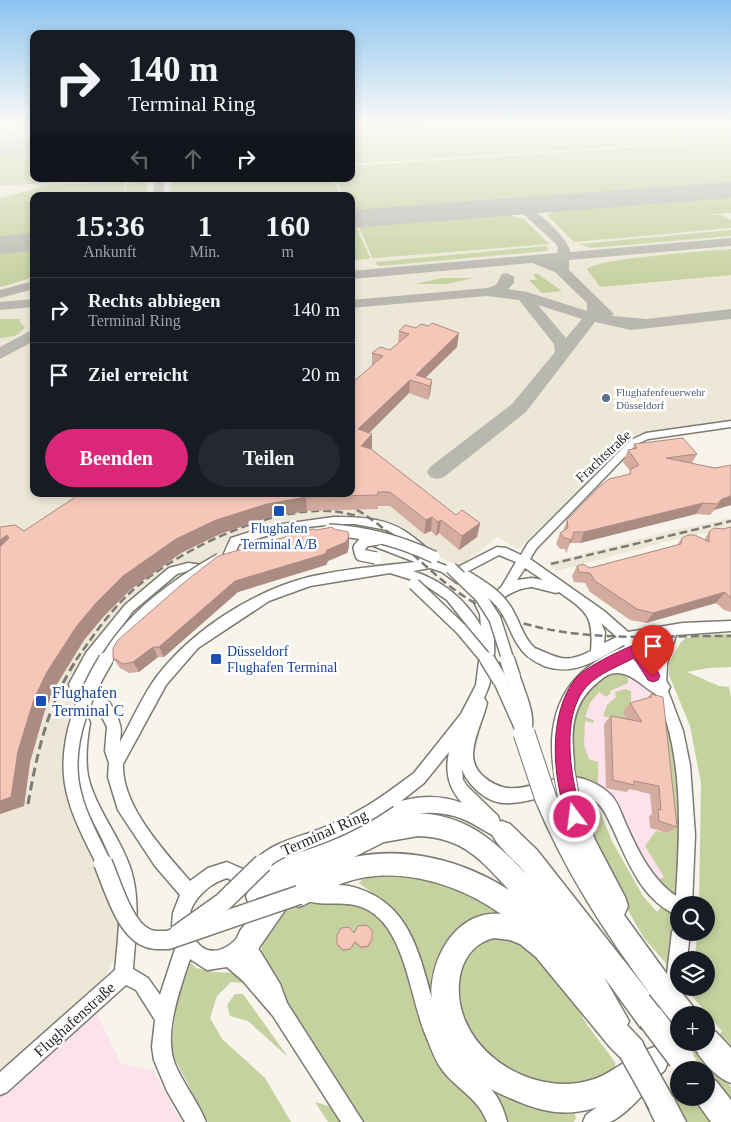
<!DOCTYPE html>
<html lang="de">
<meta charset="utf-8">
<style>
body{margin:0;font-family:Georgia,serif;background:#242831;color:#f1f3f6;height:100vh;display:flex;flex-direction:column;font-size:19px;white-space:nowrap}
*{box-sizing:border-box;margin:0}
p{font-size:16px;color:#9ea1a6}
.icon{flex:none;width:28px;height:28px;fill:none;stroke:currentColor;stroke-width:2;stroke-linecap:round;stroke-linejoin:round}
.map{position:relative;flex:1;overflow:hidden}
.side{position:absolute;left:30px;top:192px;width:325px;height:305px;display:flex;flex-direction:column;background:#171b24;border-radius:10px;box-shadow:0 2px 8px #0003}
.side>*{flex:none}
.guide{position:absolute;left:30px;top:30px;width:325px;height:152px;border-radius:10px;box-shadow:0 2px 8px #0003;background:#171b24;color:#f1f3f6;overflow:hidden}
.controls{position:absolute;left:670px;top:896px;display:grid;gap:10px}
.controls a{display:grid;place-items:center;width:45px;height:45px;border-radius:50%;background:#171b24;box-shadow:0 2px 8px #0003;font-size:25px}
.pin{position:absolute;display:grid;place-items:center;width:42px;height:42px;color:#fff;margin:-51px -21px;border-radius:50% 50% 50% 0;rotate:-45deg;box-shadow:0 0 5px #0007}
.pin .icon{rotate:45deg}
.me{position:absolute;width:55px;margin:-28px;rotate:345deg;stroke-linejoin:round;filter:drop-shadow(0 0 4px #0008)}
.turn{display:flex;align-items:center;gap:18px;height:105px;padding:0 15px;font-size:22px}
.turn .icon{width:65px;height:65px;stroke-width:2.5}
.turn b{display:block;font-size:35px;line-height:42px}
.lanes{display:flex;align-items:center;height:48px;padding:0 15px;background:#0003;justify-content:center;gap:25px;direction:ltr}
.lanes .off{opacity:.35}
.eta{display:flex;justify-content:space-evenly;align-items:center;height:85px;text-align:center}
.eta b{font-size:30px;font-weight:600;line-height:35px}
.cta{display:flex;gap:10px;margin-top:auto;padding:10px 15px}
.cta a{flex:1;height:58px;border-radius:30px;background:#db2777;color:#fff;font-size:20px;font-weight:600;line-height:58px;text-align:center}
.cta a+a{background:#242831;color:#f1f3f6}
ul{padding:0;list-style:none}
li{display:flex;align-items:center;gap:15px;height:65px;padding:0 15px;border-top:1px solid #363941}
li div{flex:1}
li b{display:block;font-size:19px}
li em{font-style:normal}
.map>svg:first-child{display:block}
</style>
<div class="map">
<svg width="731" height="1122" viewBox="0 0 731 1122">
<rect width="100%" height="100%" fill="#f6f4eb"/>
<g fill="#fbe2eb">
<path d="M622 666 657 688 667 711 682 897 674 901 630 846 564 756 569 712Z"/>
<path d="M93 1006 121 1064 153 1070 181 1122H0V1091Z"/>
</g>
<g fill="#ece7d7" fill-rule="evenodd">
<path d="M0 125H34V179H351V125H731V422L652 433 635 437 518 549 497 537 459 567 418 545 330 526 304 530 264 539 206 562 183 575 142 609 67 739 89 843 125 939 102 983 0 1076ZM34 196H351V494H34Z"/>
<path d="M731 518V528L680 538 556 571 549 562 678 529Z"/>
</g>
<g fill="#c6d1a0">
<path d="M25 125H34V142H18L8 139 7 137Z"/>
<path d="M491 125H731V139L556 151 532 135 537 128 531 135 552 151 351 164V132Z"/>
<path d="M731 141V183L351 211V196H344L335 179H351V166Z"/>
<path d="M28 150 34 152V179H92L91 180 0 186V152Z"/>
<path d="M143 179 148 186 146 196 125 195 126 185 132 184V183H127V180Z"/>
<path d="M172 179H332L341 196H169Z"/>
<path d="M121 180H125L123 196H34V234L0 237V198L49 185 121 182Z"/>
<path d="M731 197V213L706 215H721L731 220V228L574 242 547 215 555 211Z"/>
<path d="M509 215 524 219 549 244 375 258 372 257 359 227Z"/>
<path d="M351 226 356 227 370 257 368 259 351 260Z"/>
<path d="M731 230V236L591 248 580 244Z"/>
<path d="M546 246 549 249 546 251 380 266 377 265 376 262Z"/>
<path d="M731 249V275L600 287 587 269C599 258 708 251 731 249Z"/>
<path d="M34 251V277L0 287V253Z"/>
<path d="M533 274H538L562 291 542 293 529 280H537Z"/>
<path d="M442 278H474L446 284H415Z"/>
<path d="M0 319H21L20 322 25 327C19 337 10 337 0 338Z"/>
<path d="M731 634V667L708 668 687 672 719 686 729 687 731 697V1045L720 1034 722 1031 692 996 693 988H706V960H695L697 933 706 932V905H699L701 783 690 726 669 675V663L681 642 686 638 703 635Z"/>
<path d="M628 671V683L610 691 611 693 606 697 599 692 590 703 585 717 594 720V723L585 721 584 745 589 759 598 762V786L577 779 571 775 568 749 578 701 602 674Z"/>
<path d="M625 689 631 691C631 702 632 714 625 723L603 716 607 705 616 697 615 692Z"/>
<path d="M656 718 669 721 673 735 682 816 676 894 670 893 655 881 664 877 645 846 656 831 667 833Z"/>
<path d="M575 789 594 796 612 841 643 896 657 912 663 905 674 917 676 924 670 968 644 938 597 857Z"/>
<path d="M397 875 437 880 483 899 511 919H483L439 1015 401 920 388 905 359 883C366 874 386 876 397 875Z"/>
<path d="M341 899C348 902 356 904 363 908 417 936 405 1013 437 1058 448 1073 464 1086 476 1100 482 1106 486 1115 491 1122H364L283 998 262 955 261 939 271 916 314 900Z"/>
<path d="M487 933 526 945 569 995 588 1026 615 1062 616 1074 575 1088 511 1077 455 1021 456 962Z"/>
<path d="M188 960 196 968 215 972 232 973 245 983 231 982 217 996 210 1018 222 1039 265 1078 291 1122H208L171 1052 176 1006Z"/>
<path d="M235 994H243L288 1057 248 1021 230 1016 227 1005Z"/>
<path d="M684 1043H690L731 1087V1106L706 1073V1070H704Z"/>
<path d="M678 1066 679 1098H701L719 1122H685L668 1089Z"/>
<path d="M485 1076 573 1109 576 1118 574 1122H506L489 1089Z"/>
<path d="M315 1102 332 1107 342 1122H328Z"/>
</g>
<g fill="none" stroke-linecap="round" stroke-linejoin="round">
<g fill="#b9b8b0" fill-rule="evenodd">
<path d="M155 179H165L163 196H153Z"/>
<path d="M506 204C513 205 523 205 530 208 540 213 571 242 570 252L731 238V246L569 260V270L611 311 614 314 612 316 647 319 731 309V319L631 330 595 322 526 412 444 477 437 479 430 477 427 472 430 467 512 404 555 352 554 344 519 300 487 296 351 308V300L487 288C500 285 496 283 502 274L507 273 514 277V283L508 289 527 292 587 311V303L555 272 532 263 351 279V271L557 253 558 248 556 244 523 214 502 209 500 207ZM538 305 582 319 566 338Z"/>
<path d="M34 281V289L0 298V290Z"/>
<path d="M34 299V307L0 310V302Z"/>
<path d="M34 329V341L0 359V347Z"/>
</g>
<g fill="#b9b8b0" fill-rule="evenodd">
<path d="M351 125H430L427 129 420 131 351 134Z"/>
<path d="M34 139V153L0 155V141Z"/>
<path d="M731 182V198L351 228V210Z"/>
<path d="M34 233V251L0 254V236Z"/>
</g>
<defs>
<g id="minor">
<path d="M731 421V427L648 439 637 444 536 549 530 559 604 611 628 632 683 623 731 621V631L676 635 667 664 666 686 683 731 690 765 695 835 692 905H679V916C635 898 625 849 604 811 572 764 518 826 480 793 472 786 466 780 462 769L463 780 467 786 498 816 500 822 508 826 510 832 508 838 502 840C486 833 471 820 454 816 402 802 362 837 317 856L311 854 309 848 311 842 386 806 381 800 384 795 414 773 461 714 476 685 480 653 466 624 447 600 422 583 390 573 310 586 269 601 198 648 166 685 123 764C121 805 164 851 190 881L208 868 227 862 252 873 254 866 275 854 302 845 308 847 310 853 308 859 285 867 266 878 258 879C271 899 270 923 255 943L280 984 287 1003 363 1122H341L273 1016 243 981 227 967 207 970 190 959C180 989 163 1035 175 1064 184 1085 198 1102 206 1122H185L167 1091 154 1060 152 1047 155 1020 136 990 126 985 7 1092 0 1095V1072L115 970C118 938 123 906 115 874 104 826 68 798 73 745 74 736 75 726 78 718L83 716 88 718 90 723C87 740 85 759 88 776 95 808 121 838 131 870 141 903 135 936 133 969L148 978 160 995 177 943 172 926 173 913 180 895 155 866 118 810 108 777 109 763 105 751 107 727 100 713 94 705 88 709 73 700 69 684 86 653 125 605 169 568 188 563 212 566 214 569 212 572 208 573 188 571 177 574 133 611 96 661 83 685 84 693 86 694 87 689 92 687C105 692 117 712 120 725 122 730 120 737 120 742 132 721 143 694 158 675 193 630 253 591 309 577 344 569 380 566 415 562L363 542 362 539 363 536H371L454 569 497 547 506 548 521 555 528 543 631 440 646 433ZM499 555 516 562 502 586 486 602 484 599 480 597 476 599 474 602 480 614 481 626C465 599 443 581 413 571L430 568 442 572 457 583 461 581 463 578 461 575ZM525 568 543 580 532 578 517 580ZM532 587 556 593 559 592C586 611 594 615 591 651 563 665 558 657 532 647L527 649 526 653C529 659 538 663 544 666 576 677 597 659 624 645 637 663 650 680 659 700 684 762 680 832 676 896 651 879 637 849 625 822 621 813 618 802 611 795 601 785 585 777 570 777 538 778 513 802 484 777 477 771 473 764 473 754 474 736 483 720 487 703L484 698C492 682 495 660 494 641 494 633 491 622 492 614 495 598 518 588 532 587ZM601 623 617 637 604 643 605 632ZM655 637 648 642 638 644 635 640ZM660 648 654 665 646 654ZM449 752C445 772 448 787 462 803 441 795 422 796 401 801L424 783ZM227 878C232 881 240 883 244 887 269 918 215 979 193 936 179 911 204 885 227 878Z"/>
<path d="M334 517C363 517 390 518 413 537 418 541 424 545 428 550L426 553H418L399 537 387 530 355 524H334L290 529 239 544 231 563H223L221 560 231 538 269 526Z"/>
<path d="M513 671 518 673 520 677C526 696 538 718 529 738L524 740 519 738 493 680 495 676 500 674 505 676 509 685 506 677 508 673Z"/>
<path d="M311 886C323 886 337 884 349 886 431 905 418 993 453 1051 464 1070 486 1079 497 1097 502 1105 505 1114 507 1122H487C479 1099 457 1089 443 1071 435 1061 431 1048 426 1036 410 999 406 931 368 910 346 898 325 908 305 900L303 894 305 888Z"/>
<path d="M679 924V932H690L687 960H679V988H683L675 1034 672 1041 665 1044 658 1041 655 1034 666 982 672 932 675 926Z"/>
<path d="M644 1068 651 1071 654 1078C649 1091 623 1117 610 1122 603 1122 591 1122 583 1122L586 1115 623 1088 637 1071Z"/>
</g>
<g id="highway">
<path d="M636 642 642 644 645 650 642 656 633 660C646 666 664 674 670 687L667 693 660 696C647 691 638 678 624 674 612 671 606 675 597 683 576 700 571 723 573 748 573 759 576 768 572 779L564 782 556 779C552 767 552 753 552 740 555 686 587 660 636 642Z"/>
<path d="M568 783 576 786 595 840 625 897 628 906 624 915 669 977 673 986 669 995 660 999 651 995C606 934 564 870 535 799L538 791 546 788 554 791 561 807 557 794 560 786Z"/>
<path d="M418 813C468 816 494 840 527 875 516 860 498 849 491 832L494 824 502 821 510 824 537 850 661 1008 665 1018 661 1028 651 1032 641 1028 604 977 629 1021 627 1025 642 1041 646 1050 654 1047 664 1051 668 1061C667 1064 666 1069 664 1071 656 1079 619 1098 608 1103 574 1117 550 1115 517 1101 497 1093 477 1084 462 1068 447 1051 435 1026 432 1003 427 963 455 909 501 914 458 883 395 864 343 883 327 889 315 901 299 907L290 903 258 949 249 953 240 949 236 940 240 931 257 908 249 905 246 896C259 865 301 851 330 841L333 843C360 827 388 817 418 813ZM418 836C464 838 480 859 509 890 464 861 408 846 354 857L384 842ZM494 938 510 940 520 944 536 957 610 1047 625 1062C614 1069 603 1077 591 1080 526 1100 444 1041 461 971 466 954 477 942 494 938Z"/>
<path d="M706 1028 716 1032 731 1048V1083C715 1077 699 1059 692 1042H706Z"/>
<path d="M706 1077 716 1081 731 1100V1122H711L696 1101 694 1098H706Z"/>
<path d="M661 1088 671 1093 686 1122H655L646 1103 651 1093Z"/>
</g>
</defs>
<use href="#minor" stroke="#7c7a72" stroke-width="3"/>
<use href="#highway" stroke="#7c7a72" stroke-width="3"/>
<use href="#minor" fill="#fff" fill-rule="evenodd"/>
<use href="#highway" fill="#fff" fill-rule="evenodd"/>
<g stroke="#7c7b75" stroke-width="2.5" stroke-dasharray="8 4" stroke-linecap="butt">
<path d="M346 504C391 526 423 570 465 597 544 648 642 635 731 636"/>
<path d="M551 564 731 521"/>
<path d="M76 660C95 633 114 605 140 584 190 544 295 493 359 517"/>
</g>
<path stroke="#7c7b75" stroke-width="3" stroke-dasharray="9 5" stroke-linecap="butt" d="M28 804C37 753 48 703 77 659"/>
<defs>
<g id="minor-bridge-far2">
<path d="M329 530C366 532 400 541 434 557"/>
<path d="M376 558 361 555 359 548 365 541 378 539"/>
<path d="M451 568 481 597 495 619 508 660"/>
<path d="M467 577C483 587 499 596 508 613 516 627 519 642 532 653"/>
<path d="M414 584 461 629 487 660"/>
<path d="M106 660C132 615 176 584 220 559"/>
</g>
<g id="minor-bridge-far1">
<path d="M487 659 500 680"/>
<path d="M507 659 513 677"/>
<path d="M104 864C94 842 81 821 75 797 61 750 82 699 106 659"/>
<path d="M261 864C279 847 302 844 324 835 347 826 369 814 389 800"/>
</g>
<g id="minor-bridge">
<path d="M103 863C112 884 124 927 145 937 152 941 160 940 168 940L299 895"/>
<path d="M178 934 223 902 263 863"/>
</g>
<g id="highway-bridge-far1">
<path d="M524 733 546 799"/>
<path d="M564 771 568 794"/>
</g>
<g id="highway-bridge">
<path d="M660 986 683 1015"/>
<path d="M651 1018 681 1058"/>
<path d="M632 1051 661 1103"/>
</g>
</defs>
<use href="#minor-bridge-far2" stroke="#7c7a72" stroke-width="14" stroke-linecap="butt"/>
<use href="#minor-bridge-far1" stroke="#7c7a72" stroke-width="17" stroke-linecap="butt"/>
<use href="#minor-bridge" stroke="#7c7a72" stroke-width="21" stroke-linecap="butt"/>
<use href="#highway-bridge-far1" stroke="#7c7a72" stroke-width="23" stroke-linecap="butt"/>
<use href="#highway-bridge" stroke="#7c7a72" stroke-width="29" stroke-linecap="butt"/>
<use href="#minor-bridge-far2" stroke="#fff" stroke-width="11"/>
<use href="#minor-bridge-far1" stroke="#fff" stroke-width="14"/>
<use href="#minor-bridge" stroke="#fff" stroke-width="18"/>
<use href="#highway-bridge-far1" stroke="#fff" stroke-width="21"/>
<use href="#highway-bridge" stroke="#fff" stroke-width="26"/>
</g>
<g fill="#d3ab9f">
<path d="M399 331 457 347 425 378 432 380 430 394 428 400 409 393 369 433 372 448 371 449 456 515 480 523 477 537 459 550 439 533 436 536 431 531 424 534 390 506H378V509L307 511 270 517 220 534 181 553 130 590 104 616 84 640 57 684 45 710 30 762 24 806 0 814V527L24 531 74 498 351 494 372 366V353L390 350 398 344Z"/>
<path d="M634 444 697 454 692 463 731 505 714 510 710 515 696 514 580 543H570L566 554 565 549H560L556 544 560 533 563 531 567 520 629 474 630 471 623 462 628 450H632Z"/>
<path d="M731 527V612L724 610 716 603 646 623 630 620 590 592 585 583 574 582 572 576 577 566 590 568 677 545 682 538 704 540 709 532Z"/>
<path d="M334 529 349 547 347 553 328 561 326 565 238 592 164 657H158L139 672 129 673 120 668 113 658 317 530Z"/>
<path d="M651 694 677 827 667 833 650 828 649 816 652 814 650 794 630 789 626 792 606 788 604 724 611 716 627 719 623 712 630 703 647 698Z"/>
<path d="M354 933 372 941 368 948 361 949 355 944 350 950 343 951 337 946V944Z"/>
</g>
<g fill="#ac8b82">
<path d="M459 333 457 347 420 383 416 375Z"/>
<path d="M410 380 409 393 359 443 358 429Z"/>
<path d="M432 380 430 394 428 400 430 386Z"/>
<path d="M372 434V448L361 460V446Z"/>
<path d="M731 496V505L714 510 710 515 722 499Z"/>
<path d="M306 497 307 511 270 517 220 534 181 553 130 590 104 616 84 640 57 684 45 710 30 762 24 806 0 814V801L34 699 47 672 76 627 96 603 123 576 176 539 216 520 267 504Z"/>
<path d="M703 503 696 514 580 543 584 532Z"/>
<path d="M432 517 431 531 424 534 426 520Z"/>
<path d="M441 520 439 533 436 536 438 522Z"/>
<path d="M480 523 477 537 459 550 462 536Z"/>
<path d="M7 535 17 549 0 561V540Z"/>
<path d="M349 536V547L347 553 328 561 326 565 238 592 164 657 159 647 235 581 327 550Z"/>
<path d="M725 592 716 603 646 623 653 613Z"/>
<path d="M153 647 158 657 139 672 133 662Z"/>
</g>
<g fill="#f5c7b9" stroke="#ac8b82">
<path d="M432 323 459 333 416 375 432 380 430 386 410 380 358 429 372 434 361 446 371 449 456 515 462 510 480 523 462 536 441 520 438 522 432 517 426 520 390 492H378V495L306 497 267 504 216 520 176 539 123 576 96 603 76 627 47 672 34 699 18 751 11 797 0 801V547L9 538 7 535 0 540V527L15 525 24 531 74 498 73 494H351V384L383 356 372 353 380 347 390 350 409 334 399 331 405 325 416 328 421 324 429 326Z"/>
<path d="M683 438 697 454 666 458 715 468 731 465V496L722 499 717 504 703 503 584 532H574L570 543V539L564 538 560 533 568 528 567 520 599 487 609 479 630 474 631 469 639 465 628 450 637 448 634 444Z"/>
<path d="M332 527 334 529 348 532 349 536 346 542 327 550 325 554 235 581 159 647H153L133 662 123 664 113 658V648L118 640 181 585 218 556 313 529 317 530Z"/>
<path d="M731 527V598L725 592 653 613 637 609 595 581 590 573 579 572 577 566 583 564 590 568 681 544 682 538 688 535H695L709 542V532L714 528 723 529Z"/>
<path d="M651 694 663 697 677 827 659 821 658 809 661 810 659 786 634 781V785L613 780 611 716 642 722 630 703 651 697Z"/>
<path d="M366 925 372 930V939L368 946 361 947 355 942 350 949 343 950 337 944V935L341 928 349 927 354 933 358 926Z"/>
</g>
<linearGradient id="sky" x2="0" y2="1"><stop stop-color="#8cc4f0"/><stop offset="0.44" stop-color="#fbfaf6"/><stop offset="1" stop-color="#fbfaf6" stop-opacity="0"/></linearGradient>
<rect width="731" height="282" fill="url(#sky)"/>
<path fill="#db2777" stroke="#8e194d" d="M636 644 641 646 658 672 660 676 658 680 653 682 648 680 634 658C619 666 600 673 588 685 563 711 569 761 576 793 578 803 584 813 580 822L575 824 569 822C552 781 547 714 576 678 587 666 621 650 636 644Z"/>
<circle fill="#5c6f8a" stroke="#fff" stroke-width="2" cx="606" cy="398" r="5"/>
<g fill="#1a4fb4" stroke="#fff" stroke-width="2">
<rect x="273" y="505" width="12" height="12" rx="2.5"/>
<rect x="210" y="653" width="12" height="12" rx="2.5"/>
<rect x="35" y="695" width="12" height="12" rx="2.5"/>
</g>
<g text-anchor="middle" stroke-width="5" stroke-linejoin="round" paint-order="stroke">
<g font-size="11" fill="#4e5e75" stroke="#fff" text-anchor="start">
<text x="616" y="396">Flughafenfeuerwehr<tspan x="616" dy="13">Düsseldorf</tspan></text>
</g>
<g font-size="14" fill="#2b2a27" stroke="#fff">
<text transform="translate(603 456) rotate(-43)" y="5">Frachtstraße</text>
</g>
<g font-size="14" fill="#164399" stroke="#fff">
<text x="279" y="533">Flughafen<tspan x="279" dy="16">Terminal A/B</tspan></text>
<text x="227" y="656" text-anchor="start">Düsseldorf<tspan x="227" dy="16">Flughafen Terminal</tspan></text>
</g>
<g font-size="16" fill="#164399" stroke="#fff" text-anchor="start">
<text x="52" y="698">Flughafen<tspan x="52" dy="18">Terminal C</tspan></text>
</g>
<g font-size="16" fill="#2b2a27" stroke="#fff">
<text transform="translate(324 832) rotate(-24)" y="6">Terminal Ring</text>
<text transform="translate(74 1019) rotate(-42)" y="6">Flughafenstraße</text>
</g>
</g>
</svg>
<div class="controls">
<a><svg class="icon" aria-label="search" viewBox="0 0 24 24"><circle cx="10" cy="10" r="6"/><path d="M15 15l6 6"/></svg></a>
<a><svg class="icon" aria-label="layers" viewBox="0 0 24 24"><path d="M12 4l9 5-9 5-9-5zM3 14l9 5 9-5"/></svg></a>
<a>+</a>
<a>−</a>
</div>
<div class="pin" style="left:653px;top:676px;background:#d93025"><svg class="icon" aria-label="arrive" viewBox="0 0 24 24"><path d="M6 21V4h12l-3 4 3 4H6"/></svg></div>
<svg class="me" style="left:575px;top:817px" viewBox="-20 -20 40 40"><circle r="17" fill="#db2777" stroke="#fff" stroke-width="3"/><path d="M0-11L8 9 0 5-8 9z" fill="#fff"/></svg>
<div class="guide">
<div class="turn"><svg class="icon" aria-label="right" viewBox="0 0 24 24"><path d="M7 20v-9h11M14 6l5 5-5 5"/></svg><div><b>140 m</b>Terminal Ring</div></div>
<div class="lanes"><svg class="icon off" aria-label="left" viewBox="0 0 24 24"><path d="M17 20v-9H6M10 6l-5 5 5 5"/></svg><svg class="icon off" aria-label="ahead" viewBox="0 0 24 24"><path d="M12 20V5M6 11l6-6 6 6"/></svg><svg class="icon" aria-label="right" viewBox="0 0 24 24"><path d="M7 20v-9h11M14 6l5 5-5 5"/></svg></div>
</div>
<section class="side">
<div class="eta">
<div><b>15:36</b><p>Ankunft</p></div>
<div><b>1</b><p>Min.</p></div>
<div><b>160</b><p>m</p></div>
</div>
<ul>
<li><svg class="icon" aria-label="right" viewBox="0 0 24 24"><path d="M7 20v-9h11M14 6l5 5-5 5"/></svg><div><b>Rechts abbiegen</b><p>Terminal Ring</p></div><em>140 m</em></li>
<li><svg class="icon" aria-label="arrive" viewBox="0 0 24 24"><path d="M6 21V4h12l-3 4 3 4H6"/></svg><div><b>Ziel erreicht</b></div><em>20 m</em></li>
</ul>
<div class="cta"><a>Beenden</a><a>Teilen</a></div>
</section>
</div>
